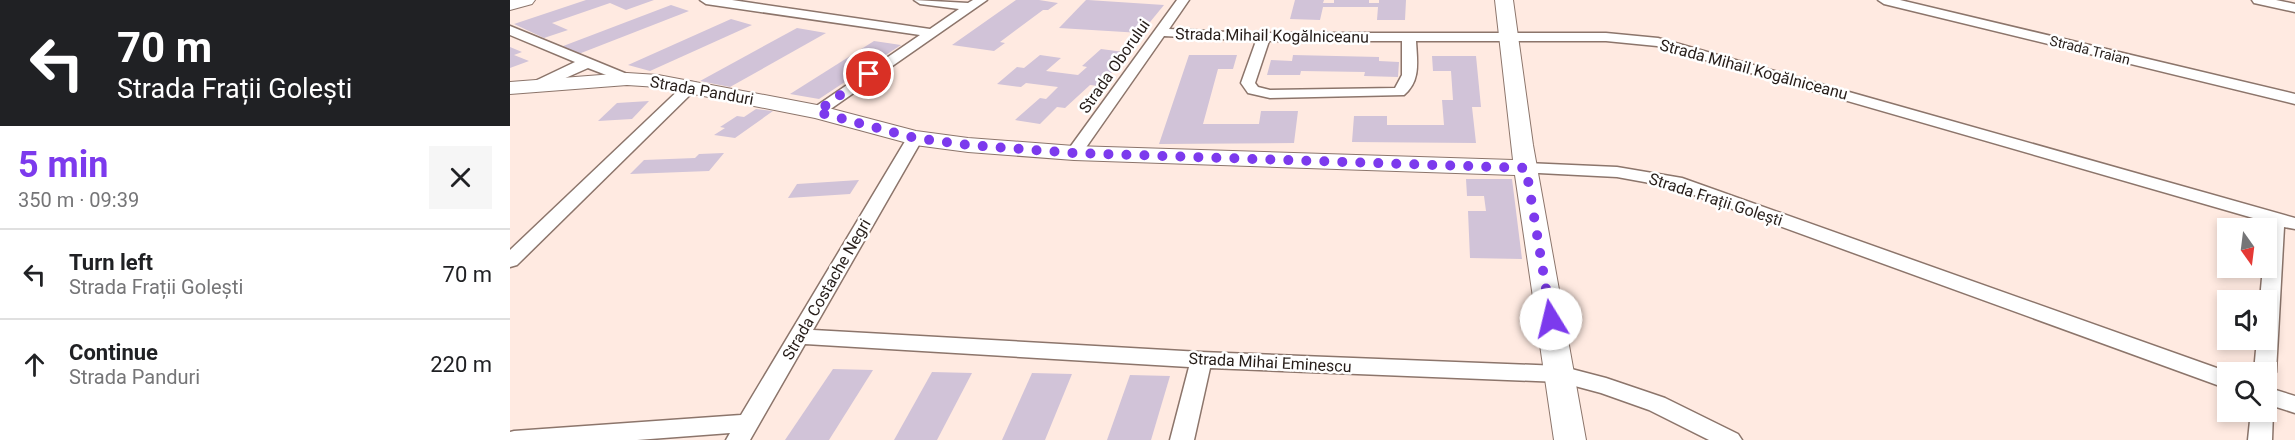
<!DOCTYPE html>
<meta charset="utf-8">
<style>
body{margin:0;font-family:Roboto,sans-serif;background:#f6f6f6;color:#202124;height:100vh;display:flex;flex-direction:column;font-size:22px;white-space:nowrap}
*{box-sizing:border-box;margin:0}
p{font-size:20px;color:#757577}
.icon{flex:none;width:33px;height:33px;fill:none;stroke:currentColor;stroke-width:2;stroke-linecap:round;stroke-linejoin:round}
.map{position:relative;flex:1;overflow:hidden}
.details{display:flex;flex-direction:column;background:#fff;width:510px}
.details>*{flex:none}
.top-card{background:#202124;color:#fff;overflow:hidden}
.needle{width:39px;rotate:166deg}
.controls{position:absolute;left:1707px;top:218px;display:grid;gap:12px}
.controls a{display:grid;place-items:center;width:60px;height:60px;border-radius:0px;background:#fff;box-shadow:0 3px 9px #0003;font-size:30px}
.pin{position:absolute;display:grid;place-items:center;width:51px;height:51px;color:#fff;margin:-26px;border:3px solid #fff;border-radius:50%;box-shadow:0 2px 6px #0007}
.me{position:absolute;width:66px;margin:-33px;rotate:351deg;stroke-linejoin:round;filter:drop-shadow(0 0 4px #0008)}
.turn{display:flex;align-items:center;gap:21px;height:126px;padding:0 18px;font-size:27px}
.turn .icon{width:78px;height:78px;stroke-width:2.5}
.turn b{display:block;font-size:42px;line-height:51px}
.round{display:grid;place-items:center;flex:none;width:63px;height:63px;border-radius:0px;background:#f6f6f6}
.summary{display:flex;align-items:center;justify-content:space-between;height:102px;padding:0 18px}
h1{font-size:36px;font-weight:700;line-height:45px;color:#7c3aed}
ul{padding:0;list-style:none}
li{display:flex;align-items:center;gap:18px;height:90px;padding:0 18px;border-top:2px solid #e0e0e0}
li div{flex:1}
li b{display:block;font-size:22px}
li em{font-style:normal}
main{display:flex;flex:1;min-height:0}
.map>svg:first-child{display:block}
</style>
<main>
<section class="details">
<div class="top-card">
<div class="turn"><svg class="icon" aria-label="left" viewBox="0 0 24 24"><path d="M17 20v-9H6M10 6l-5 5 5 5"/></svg><div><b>70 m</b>Strada Frații Golești</div></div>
</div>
<div class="summary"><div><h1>5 min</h1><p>350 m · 09:39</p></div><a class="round"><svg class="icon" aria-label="close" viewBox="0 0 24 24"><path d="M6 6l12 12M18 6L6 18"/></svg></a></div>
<ul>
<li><svg class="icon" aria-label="left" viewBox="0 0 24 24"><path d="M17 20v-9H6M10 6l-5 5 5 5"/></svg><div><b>Turn left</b><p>Strada Frații Golești</p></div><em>70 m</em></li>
<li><svg class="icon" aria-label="ahead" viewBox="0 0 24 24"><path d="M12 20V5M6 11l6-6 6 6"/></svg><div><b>Continue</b><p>Strada Panduri</p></div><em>220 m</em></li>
</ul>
</section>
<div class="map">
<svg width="1785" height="440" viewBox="0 0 1785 440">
<rect width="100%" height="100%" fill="#ffeae1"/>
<g fill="#d1c3d8">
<path d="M76 0H144L116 10 100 3 42 23 58 30 34 38 4 24Z"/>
<path d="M506 0H529L548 3 538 10H533L490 42 495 43 484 51 442 45Z"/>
<path d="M576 0H578L654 5 631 33 549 28Z"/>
<path d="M785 0H814L813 3H824V0H859V3H869V0H896L895 20H867L868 7H813L810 20 780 19Z"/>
<path d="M161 5 179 11 66 55 48 48Z"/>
<path d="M221 19 242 25 140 71 118 65Z"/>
<path d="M287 28 316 33 220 87 190 81Z"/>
<path d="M364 41 391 45 309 99 280 94Z"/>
<path d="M0 47 12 52 4 55 19 61 0 68Z"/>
<path d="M591 49 614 52 600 65 608 66 588 86 580 85 555 108 547 107 530 124 505 120 530 98 536 99 548 87 516 83 511 87 487 84 507 67 514 68 530 55 551 58 536 71 568 75 577 67 572 66Z"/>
<path d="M679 55H727L723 69H708L693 124H749L751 111H788L784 143 649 144Z"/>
<path d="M783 55 869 57V61L889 62 888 77 854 76 855 72 791 71 790 75H757L761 60 782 61Z"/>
<path d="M922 56H966L971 107H962L966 143 842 142 844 116H877V125H934L932 100H943L941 71H923Z"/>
<path d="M139 101 122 119 88 121 107 103Z"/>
<path d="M246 109 263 111 225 138 204 135 215 128 210 127 227 116 234 117Z"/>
<path d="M214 153 199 171 120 174 134 160 185 158 189 154Z"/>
<path d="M956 179H1002L1012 259 960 258 958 211H976L974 196H957Z"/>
<path d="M349 180 340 194 278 198 287 184Z"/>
<path d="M323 369 363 370 319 440H275Z"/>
<path d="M422 372 462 373 427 440H384Z"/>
<path d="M522 373 562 374 535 440H492Z"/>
<path d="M620 375 660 376 641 440H597Z"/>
</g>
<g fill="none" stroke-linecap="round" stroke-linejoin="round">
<defs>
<g id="street">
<path d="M190 0H222L420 29 449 9 410 4 404 0 458 3 463 0H477L312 115 307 117 299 112 302 109 410 35 196 4Z"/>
<path d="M667 0H679L659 29 738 33H1096L1148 38 1785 218V229L1774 227 1766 372 1763 378 1756 379V372H1744L1747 339H1756V300H1750L1753 267H1756L1757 222 1147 46 1096 41H906C907 61 911 81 894 95L760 98 738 93 731 83 746 41 654 36 570 156H558L556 153 558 150ZM759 41H892V75L885 88 760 90 748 87 745 83Z"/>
<path d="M1368 0H1390L1785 94V104L1374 4Z"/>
<path d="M1742 0H1766L1785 4V12L1744 3Z"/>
<path d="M0 26 122 76 124 79 117 83 78 68 33 88H23L21 85 23 82 65 62 0 35Z"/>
<path d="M181 82 186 83 188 86 186 89 7 265 0 267V250L176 83Z"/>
<path d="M405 133 413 138 303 330 691 352 1050 366 1096 378 1155 398 1228 434 1232 440H1199L1139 410 1091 393 1050 382 700 368 684 440H660L679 367 295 344 240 440H216L220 433 127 440H0V432L4 431 231 415 397 138Z"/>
<path d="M1016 163 1107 167 1172 178 1718 372V389L1162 187 1107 177 1010 172 1008 168 1010 164Z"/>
<path d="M1756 387 1785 396V413L1760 405 1763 411 1762 440H1738L1741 411H1756V404L1760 405 1756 404Z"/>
</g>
<g id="secondary">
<path d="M0 0H25L22 4 0 10Z"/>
<path d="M985 0H1003L1023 145 1076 440H1044L1005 175 564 160 458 152 405 145 305 118 148 87 117 85 0 94V82L117 73 148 75 307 105 406 131 458 138 564 146 1003 160Z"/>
</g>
</defs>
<use href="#street" stroke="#8c756b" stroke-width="3"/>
<use href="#secondary" stroke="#8c756b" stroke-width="2"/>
<use href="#street" fill="#fff" fill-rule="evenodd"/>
<use href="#secondary" fill="#fff" fill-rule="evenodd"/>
</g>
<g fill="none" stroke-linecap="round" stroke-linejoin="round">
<path stroke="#7c3aed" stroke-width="10" stroke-dasharray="0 18" d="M359 74 307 112 405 138 458 145 564 153 1016 168 1041 319"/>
</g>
<g text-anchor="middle" stroke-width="5" stroke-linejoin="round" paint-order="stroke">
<g font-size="14" fill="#261d19" stroke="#fff">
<text transform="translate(1580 50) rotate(14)" y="5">Strada Traian</text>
</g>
<g font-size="16" fill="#261d19" stroke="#fff">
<text transform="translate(762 35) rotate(1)" y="6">Strada Mihail Kogălniceanu</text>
<text transform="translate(604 66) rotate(-55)" y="6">Strada Oborului</text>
<text transform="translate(1244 69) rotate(15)" y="6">Strada Mihail Kogălniceanu</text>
<text transform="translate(192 90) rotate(10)" y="6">Strada Panduri</text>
<text transform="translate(1206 199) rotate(18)" y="6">Strada Frații Golești</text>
<text transform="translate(316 289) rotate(-60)" y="6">Strada Costache Negri</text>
<text transform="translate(760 362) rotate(3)" y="6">Strada Mihai Eminescu</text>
</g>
</g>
</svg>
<div class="controls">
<a><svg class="needle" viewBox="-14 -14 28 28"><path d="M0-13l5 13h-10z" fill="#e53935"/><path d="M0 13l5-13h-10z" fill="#757577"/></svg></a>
<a><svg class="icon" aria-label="sound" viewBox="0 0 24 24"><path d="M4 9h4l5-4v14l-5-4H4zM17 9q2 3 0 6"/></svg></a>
<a><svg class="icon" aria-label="search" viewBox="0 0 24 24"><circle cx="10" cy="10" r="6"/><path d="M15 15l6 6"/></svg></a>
</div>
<div class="pin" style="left:359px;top:74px;background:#d93025"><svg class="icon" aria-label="arrive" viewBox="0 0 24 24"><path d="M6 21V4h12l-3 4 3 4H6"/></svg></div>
<svg class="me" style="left:1041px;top:319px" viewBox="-20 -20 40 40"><circle r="19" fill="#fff"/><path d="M0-13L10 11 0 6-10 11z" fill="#7c3aed"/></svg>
</div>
</main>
